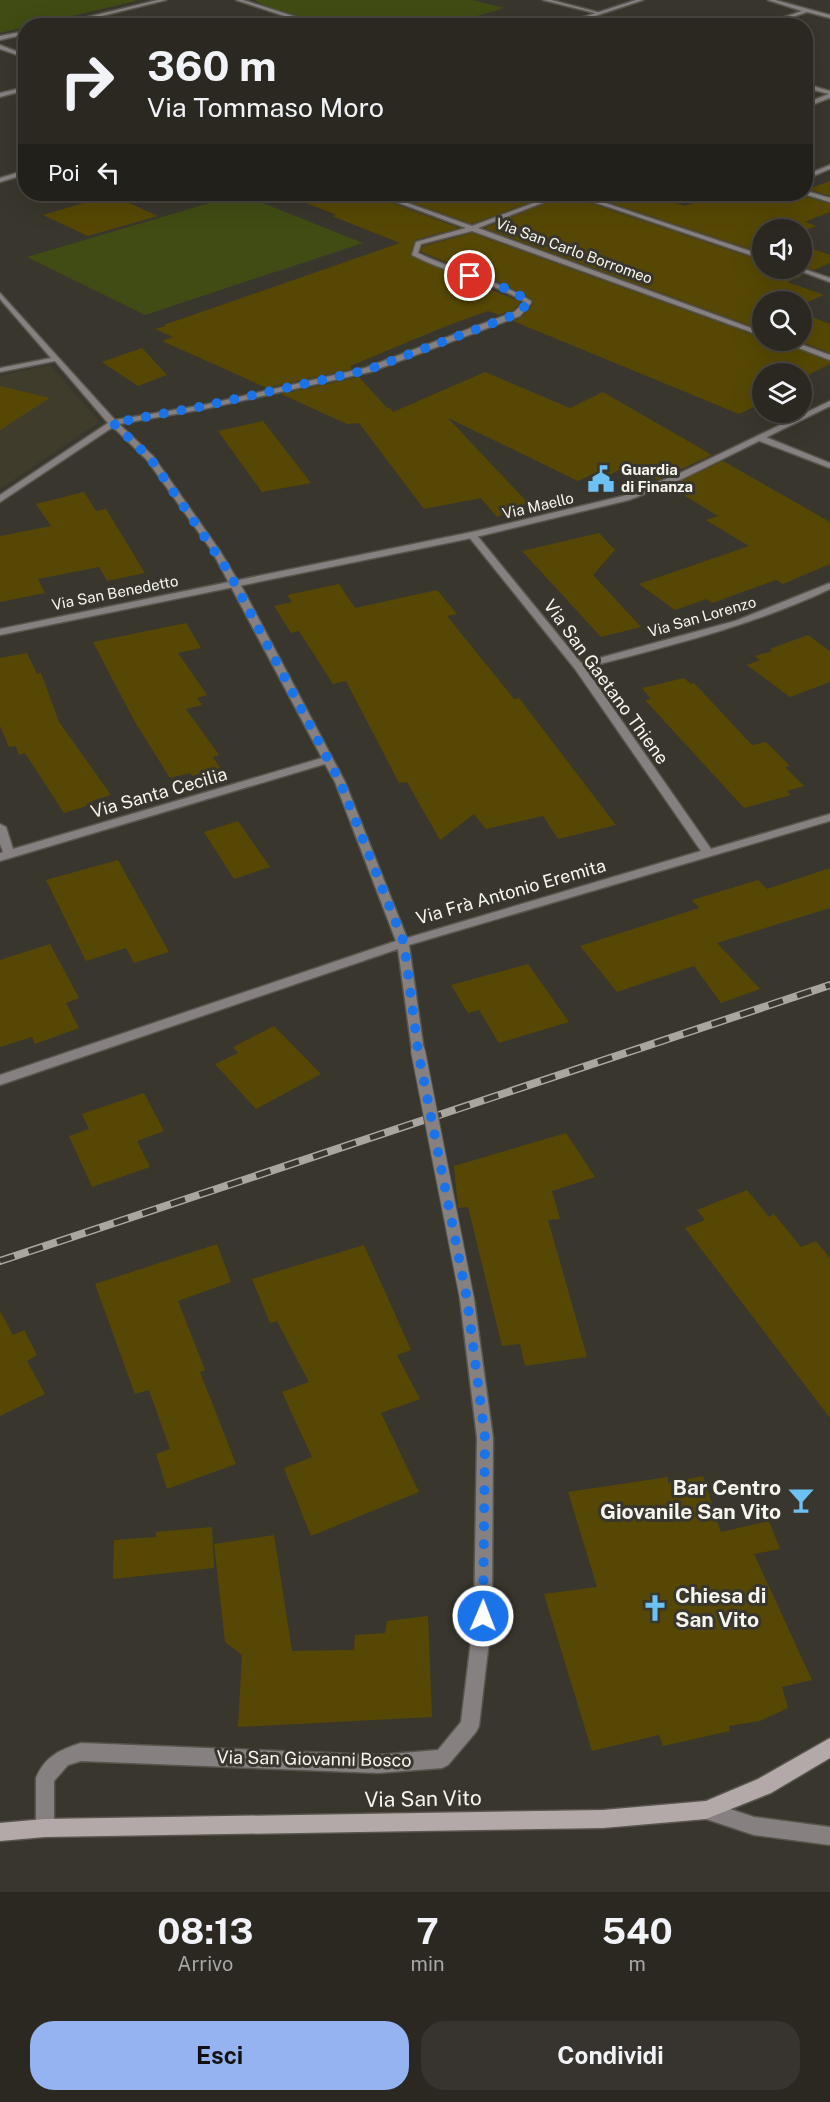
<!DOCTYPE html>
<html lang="it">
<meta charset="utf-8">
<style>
body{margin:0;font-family:"Public Sans",sans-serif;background:#37342f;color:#f1f3f6;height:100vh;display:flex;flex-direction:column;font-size:22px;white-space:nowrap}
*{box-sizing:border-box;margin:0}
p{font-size:20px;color:#a6a6a5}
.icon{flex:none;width:33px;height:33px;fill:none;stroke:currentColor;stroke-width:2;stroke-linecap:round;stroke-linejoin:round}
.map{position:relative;height:1892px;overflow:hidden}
.side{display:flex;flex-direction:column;background:#2b2822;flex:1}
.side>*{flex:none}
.top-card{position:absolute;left:18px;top:18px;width:795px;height:183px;border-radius:24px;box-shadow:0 6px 24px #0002,0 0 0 2px #474440;background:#2b2822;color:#f1f3f6;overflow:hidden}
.fabs{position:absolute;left:752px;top:219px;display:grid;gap:12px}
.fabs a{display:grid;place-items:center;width:60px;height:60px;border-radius:50%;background:#2b2822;box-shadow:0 6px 24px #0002,0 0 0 2px #474440;font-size:30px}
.pin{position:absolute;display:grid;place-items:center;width:51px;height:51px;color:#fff;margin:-26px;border:3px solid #fff;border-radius:50%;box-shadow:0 2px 6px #0007}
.me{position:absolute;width:66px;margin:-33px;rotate:1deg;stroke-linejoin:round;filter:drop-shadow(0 0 4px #0008)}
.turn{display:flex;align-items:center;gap:21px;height:126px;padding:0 30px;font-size:27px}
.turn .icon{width:78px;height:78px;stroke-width:2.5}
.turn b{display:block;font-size:42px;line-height:51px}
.then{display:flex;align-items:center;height:57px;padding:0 30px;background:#0003;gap:12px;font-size:22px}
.eta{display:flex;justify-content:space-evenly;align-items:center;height:102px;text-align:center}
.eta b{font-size:36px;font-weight:700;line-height:42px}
.cta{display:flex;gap:12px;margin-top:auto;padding:12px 30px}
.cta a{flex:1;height:69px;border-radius:24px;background:#95b2f1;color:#111;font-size:24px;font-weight:700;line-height:69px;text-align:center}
.cta a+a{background:#37342f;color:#f1f3f6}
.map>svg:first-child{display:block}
</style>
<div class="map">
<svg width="830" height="1892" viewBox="0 0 830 1892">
<rect width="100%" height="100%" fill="#39362d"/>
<path fill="#403c2c" d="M50 365 99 422 0 489V376Z"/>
<g fill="#404c14">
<path d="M0 0H133L136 1 0 33Z"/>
<path d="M255 0H472L505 8 446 25 330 26 263 5Z"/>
<path d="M240 194 363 243 145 315 27 257Z"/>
</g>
<g fill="#564804">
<path d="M830 181V196L808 189Z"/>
<path d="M288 194H373L374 196 459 228 415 240 410 256 521 302 513 310 499 315 488 311 449 325 350 366 352 369 267 388 162 341 173 337 155 329 166 326 164 325 400 243 332 216 337 215 288 196Z"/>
<path d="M387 194H553L472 224Z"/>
<path d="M568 194 569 196 762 261V268H790L803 275 787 282 824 295 801 305V302H762V330L484 228Z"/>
<path d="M584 194H647L685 206 718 194H752L777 202 802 194 803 196 830 204V212L805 222 816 226 801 232V230H762V253Z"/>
<path d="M111 195 158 216 88 236 43 215Z"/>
<path d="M472 233 762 338V340H776L830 362V364L804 377 808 379 801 383V374H762V403L739 414 513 321 522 317 533 304 532 299 505 285 421 252 423 246Z"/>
<path d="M801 245 830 255V263L814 270 801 266Z"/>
<path d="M801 313 830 324V353L797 340H801Z"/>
<path d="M142 348 167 375 138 386 102 362Z"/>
<path d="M485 372 570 408 603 392 712 455 658 480 632 464 609 475 600 471 578 481 448 418 528 503 497 517 481 498 424 509 359 423 347 424 281 394 359 377 387 408H390L393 412Z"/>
<path d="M0 386 50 398 0 430Z"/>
<path d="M263 421 311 483 262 492 218 431Z"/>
<path d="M723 461 830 522V564L783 584 776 580 712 603 707 599 675 610 639 584 749 546 706 520 718 516 669 486Z"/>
<path d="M84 492 96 511 106 509 145 573 107 581 99 567 38 579 45 593 0 602V536L51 526 36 504Z"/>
<path d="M599 533 615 550 593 575 641 627 601 637 522 551Z"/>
<path d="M339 584 355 608 437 590 457 614 447 616 514 699 519 698 616 825 558 839 543 816 486 829 474 814 440 840 407 782 399 783 346 681 333 684 299 631 291 633 274 606 292 602 287 595Z"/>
<path d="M186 623 201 648 178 653 207 695 197 698 202 705 186 709 219 755 213 757 220 768 192 776 190 773 170 778 135 722 93 642Z"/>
<path d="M808 635 830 651V682L790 697 747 665 760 660 755 656 772 651 770 649Z"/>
<path d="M27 653 37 674 41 673 59 722 111 795 92 801 93 804 64 813 25 753 19 755 16 746 9 747 0 726V658Z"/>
<path d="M684 678 691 684 694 683 752 745 766 742 790 766 785 767 804 786 787 791 791 795 744 808 645 700 651 699 642 688Z"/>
<path d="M238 821 270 867 234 879 204 832Z"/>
<path d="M118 860 169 952 134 963 126 948 86 961 46 880Z"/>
<path d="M830 868V908L717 943 760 989 721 1003 694 966 617 992 580 946 699 908 692 900 758 880 767 889Z"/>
<path d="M50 944 79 998 66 1003 79 1028 35 1044 32 1037 0 1047V960Z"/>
<path d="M528 964 569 1022 499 1043 479 1010 468 1013 451 985Z"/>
<path d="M274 1026 321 1074 256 1109 215 1064 238 1053 233 1047Z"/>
<path d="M144 1093 164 1131 137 1141 150 1167 92 1187 69 1136 89 1129 82 1114Z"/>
<path d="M566 1133 595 1177 552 1191 560 1219 548 1220 587 1357 525 1366 520 1344 502 1346 468 1207 458 1208 454 1166Z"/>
<path d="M747 1190 769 1217 774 1214 801 1247 816 1241 830 1258V1418L685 1228 705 1220 697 1210Z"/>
<path d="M217 1244 231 1282 178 1301 205 1370 200 1372 236 1464 167 1489 156 1454 170 1449 149 1390 135 1394 95 1284Z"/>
<path d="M364 1245 411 1350 397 1355 420 1399 381 1413 419 1492 311 1536 284 1468 312 1457 282 1392 309 1382 277 1321 270 1323 252 1279Z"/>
<path d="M0 1311 13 1335 24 1330 37 1355 27 1361 45 1394 0 1416Z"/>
<path d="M703 1476 721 1532 769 1521 780 1549 754 1554 812 1680 782 1687 788 1708 760 1721 729 1726 730 1731 663 1746 659 1735 592 1751 544 1594 597 1587 568 1492 668 1477V1483Z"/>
<path d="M212 1527 214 1568 113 1579 114 1540 157 1537 155 1532Z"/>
<path d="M274 1535 292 1651 354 1650 355 1635 385 1633 387 1621 428 1616 432 1717 238 1727 242 1655 225 1642 214 1544Z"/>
</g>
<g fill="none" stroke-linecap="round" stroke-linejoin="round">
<defs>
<g id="minor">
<path d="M158 0H166L61 26H51Z"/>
<path d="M236 0H243L324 26H315Z"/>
<path d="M543 0H551L601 13 599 14Z"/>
<path d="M768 0H775L830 15V18L807 12 767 26H759L802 11Z"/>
<path d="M26 31V34L0 40V36Z"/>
<path d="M0 45 26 55V58L0 49Z"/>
<path d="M806 84 830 91V98L806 107V103L829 94 806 88Z"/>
<path d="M26 87V90L0 97V93Z"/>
<path d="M830 165V169L806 179V175Z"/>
<path d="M375 194H382L472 226 558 194H565L478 228 762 332V336L472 231 421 244 418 253C455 271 496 279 531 301V303L520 316 370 372 204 409 119 424 153 456 220 551 244 591 345 782 407 938 701 851 575 669 469 537V533H475L581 663 735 621 830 583V589C752 626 668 646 585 668L711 849 830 814V821L409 945 424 1051 423 1054H413L412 1051 398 949 0 1085V1075L396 941 335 782 325 764 0 861V853L3 852 0 844V824L6 827 13 849 322 758 212 551 147 460 113 427 0 502V495L108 423 55 361 0 372V368L51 358 0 299V293L115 420 204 405 365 368 514 312 525 302C490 281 448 274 412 255L416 242 466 228Z"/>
<path d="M570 194H578L762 255V259Z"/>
<path d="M792 268H801L830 278V282Z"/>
<path d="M778 340H789L830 355V360Z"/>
<path d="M757 436H763L830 463V468L757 440Z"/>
<path d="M467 1293 472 1295 474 1299 493 1438 492 1616 479 1726 476 1732 448 1765 442 1768 378 1773 81 1761 68 1765 54 1781V1828L52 1835 45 1837 38 1835 36 1828V1778C45 1756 60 1750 81 1743L378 1755 438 1750 461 1722 474 1616 477 1438 460 1299 462 1295Z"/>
<path d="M706 1801 754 1817 830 1827V1845L754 1835 706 1819 699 1817 697 1810 699 1803Z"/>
</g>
<g id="tertiary">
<path d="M636 0H643L565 26H556Z"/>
<path d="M26 170V174L0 182V178Z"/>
<path d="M806 191 830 198V202L804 194Z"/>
<path d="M830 401V406L682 479 629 500 472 538 0 635V629L472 532 623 496 676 475Z"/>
</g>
<path id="secondary" d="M830 1738V1758L771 1793 706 1819 603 1828 45 1837 0 1841V1823L45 1819 603 1810 706 1801 758 1779Z"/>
</defs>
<use href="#minor" stroke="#57554c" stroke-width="3"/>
<use href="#tertiary" stroke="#57554c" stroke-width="3"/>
<use href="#secondary" stroke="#57554c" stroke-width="3"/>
<use href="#minor" fill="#868080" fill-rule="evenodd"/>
<use href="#tertiary" fill="#868080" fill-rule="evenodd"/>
<use href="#secondary" fill="#b3a9a9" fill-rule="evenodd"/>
<defs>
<path id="rail" d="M0 1261 830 985"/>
</defs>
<use href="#rail" stroke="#a8a69f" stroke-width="8"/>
<use href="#rail" stroke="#39362d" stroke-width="5" stroke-dasharray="15" stroke-linecap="butt"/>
<defs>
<path id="minor-bridge" d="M418 1051 467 1299"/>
</defs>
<use href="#minor-bridge" stroke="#57554c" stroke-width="16" stroke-linecap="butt"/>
<use href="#minor-bridge" stroke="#868080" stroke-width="14"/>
</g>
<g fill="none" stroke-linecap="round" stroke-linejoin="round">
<path stroke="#1a73e8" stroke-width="10" stroke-dasharray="0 18" d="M470 276 513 291 529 302 517 314 367 370 204 406 113 423 150 458 228 571 340 782 404 943 418 1051 467 1299 485 1438 483 1616"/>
</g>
<defs>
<symbol id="civic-bare" viewBox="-9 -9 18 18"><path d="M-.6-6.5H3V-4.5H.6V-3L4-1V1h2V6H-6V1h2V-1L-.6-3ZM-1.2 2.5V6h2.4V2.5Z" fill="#6dc2f3" stroke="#39362d" stroke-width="2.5" paint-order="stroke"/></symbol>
<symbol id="bar-bare" viewBox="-9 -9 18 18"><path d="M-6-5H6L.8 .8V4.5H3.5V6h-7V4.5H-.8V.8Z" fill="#6dc2f3" stroke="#39362d" stroke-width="2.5" paint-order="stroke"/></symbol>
<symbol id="church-bare" viewBox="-9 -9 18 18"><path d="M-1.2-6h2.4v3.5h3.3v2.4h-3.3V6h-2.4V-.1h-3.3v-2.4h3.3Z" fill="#6dc2f3" stroke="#39362d" stroke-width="2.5" paint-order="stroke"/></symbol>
</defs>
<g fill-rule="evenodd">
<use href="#civic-bare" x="582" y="460" width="38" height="38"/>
<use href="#bar-bare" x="782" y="1481" width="38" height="38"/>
<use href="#church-bare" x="636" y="1589" width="38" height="38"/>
</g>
<g text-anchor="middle" stroke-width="6" stroke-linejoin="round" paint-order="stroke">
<g font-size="15" fill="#f6f5ef" stroke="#39362d">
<text transform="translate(574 251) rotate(20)" y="5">Via San Carlo Borromeo</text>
<text transform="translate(538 506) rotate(-13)" y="5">Via Maello</text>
<text transform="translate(115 593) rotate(-11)" y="5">Via San Benedetto</text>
<text transform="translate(702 617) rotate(-16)" y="5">Via San Lorenzo</text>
</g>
<g font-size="15" font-weight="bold" fill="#f6f5ef" stroke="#39362d" text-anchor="start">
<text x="621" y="475">Guardia<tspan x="621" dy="17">di Finanza</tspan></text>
</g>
<g font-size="18" fill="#f6f5ef" stroke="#39362d">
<text transform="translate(606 682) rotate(54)" y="6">Via San Gaetano Thiene</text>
<text transform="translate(159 793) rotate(-16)" y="6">Via Santa Cecilia</text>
<text transform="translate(511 892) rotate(-16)" y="6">Via Frà Antonio Eremita</text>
<text transform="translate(314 1759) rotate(1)" y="6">Via San Giovanni Bosco</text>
</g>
<g font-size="21" font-weight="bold" fill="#f6f5ef" stroke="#39362d" text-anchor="end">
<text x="781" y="1495">Bar Centro<tspan x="781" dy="24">Giovanile San Vito</tspan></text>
<text x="675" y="1603" text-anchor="start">Chiesa di<tspan x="675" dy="24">San Vito</tspan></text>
</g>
<g font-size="21" fill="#f6f5ef" stroke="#39362d">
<text transform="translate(423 1799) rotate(-1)" y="7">Via San Vito</text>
</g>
</g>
</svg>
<div class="fabs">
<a><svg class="icon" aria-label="sound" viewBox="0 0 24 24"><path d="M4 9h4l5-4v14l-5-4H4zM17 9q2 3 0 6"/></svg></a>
<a><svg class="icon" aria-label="search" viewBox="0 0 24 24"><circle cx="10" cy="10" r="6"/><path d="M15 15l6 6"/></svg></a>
<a><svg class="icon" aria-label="layers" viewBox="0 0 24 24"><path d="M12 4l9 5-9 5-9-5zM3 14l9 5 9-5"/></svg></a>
</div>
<div class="pin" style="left:470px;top:276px;background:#d93025"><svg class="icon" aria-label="arrive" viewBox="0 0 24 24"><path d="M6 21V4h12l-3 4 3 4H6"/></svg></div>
<svg class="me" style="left:483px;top:1616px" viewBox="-20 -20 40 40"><circle r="17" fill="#1a73e8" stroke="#fff" stroke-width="3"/><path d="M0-11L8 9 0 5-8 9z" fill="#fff"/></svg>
<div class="top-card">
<div class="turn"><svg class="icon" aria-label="right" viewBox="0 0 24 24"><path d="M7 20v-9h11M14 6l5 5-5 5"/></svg><div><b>360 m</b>Via Tommaso Moro</div></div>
<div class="then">Poi<svg class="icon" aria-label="left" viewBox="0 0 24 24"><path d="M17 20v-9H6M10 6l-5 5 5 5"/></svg></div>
</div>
</div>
<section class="side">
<div class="eta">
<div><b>08:13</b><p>Arrivo</p></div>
<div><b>7</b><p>min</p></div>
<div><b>540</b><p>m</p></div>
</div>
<div class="cta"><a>Esci</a><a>Condividi</a></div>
</section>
